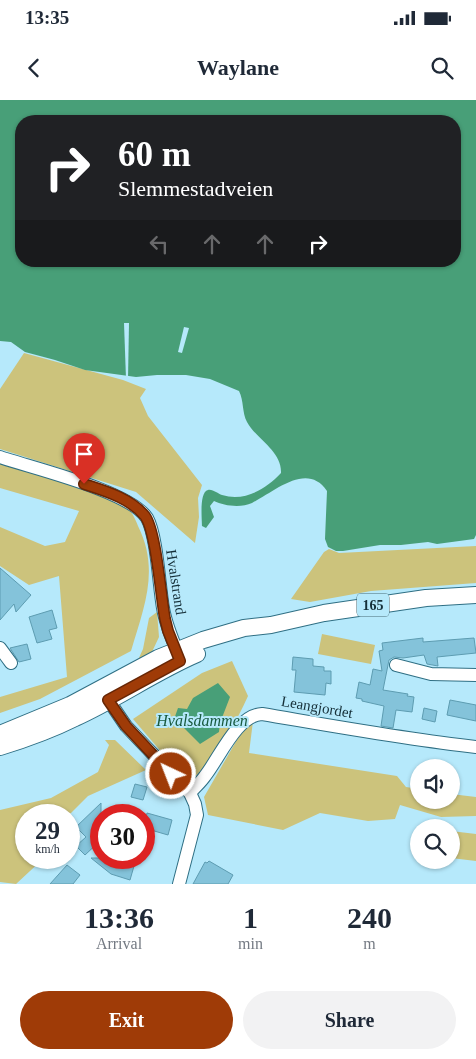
<!DOCTYPE html>
<style>
body{margin:0;font-family:"Times New Roman",serif;background:#f2f2f3;color:#1f2937;height:100vh;display:flex;flex-direction:column;font-size:19px;white-space:nowrap}
*{box-sizing:border-box;margin:0}
p{font-size:16px;color:#747a83}
.icon{flex:none;width:28px;height:28px;fill:none;stroke:currentColor;stroke-width:2;stroke-linecap:round;stroke-linejoin:round}
.map{position:relative;height:784px;overflow:hidden}
.side{display:flex;flex-direction:column;background:#fff;flex:1}
.side>*{flex:none}
.top-card{position:absolute;left:15px;top:15px;width:446px;height:152px;border-radius:20px;box-shadow:0 1px 4px #0004;background:#202124;color:#fff;overflow:hidden}
.buttons{position:absolute;left:410px;top:659px;display:grid;gap:10px}
.buttons a{display:grid;place-items:center;width:50px;height:50px;border-radius:50%;background:#fff;box-shadow:0 1px 4px #0004;font-size:25px}
.speed{position:absolute;left:15px;top:704px;display:flex;gap:10px;font-size:25px;font-weight:700;text-align:center}
.speed>*{display:grid;place-content:center;width:65px;height:65px;border-radius:50%;background:#fff;box-shadow:0 1px 4px #0004;line-height:1}
.speed small{font-size:12px;font-weight:400}
.speed .limit{border:8px solid #d22;background:#fff;color:#111}
.pin{position:absolute;display:grid;place-items:center;width:42px;height:42px;color:#fff;margin:-51px -21px;border-radius:50% 50% 50% 0;rotate:-45deg;box-shadow:0 0 5px #0007}
.pin .icon{rotate:45deg}
.me{position:absolute;width:55px;margin:-28px;rotate:317deg;stroke-linejoin:round;filter:drop-shadow(0 0 4px #0008)}
.turn{display:flex;align-items:center;gap:18px;height:105px;padding:0 20px;font-size:22px}
.turn .icon{width:65px;height:65px;stroke-width:2.5}
.turn b{display:block;font-size:35px;line-height:42px}
.lanes{display:flex;align-items:center;height:48px;padding:0 20px;background:#0003;justify-content:center;gap:25px;direction:ltr}
.lanes .off{opacity:.35}
.eta{display:flex;justify-content:space-evenly;align-items:center;height:85px;text-align:center}
.eta b{font-size:30px;font-weight:800;line-height:35px}
.primary-button{display:flex;gap:10px;margin-top:auto;padding:10px 20px}
.primary-button a{flex:1;height:58px;border-radius:30px;background:#9f3b07;color:#fff;font-size:20px;font-weight:800;line-height:58px;text-align:center}
.primary-button a+a{background:#f2f2f3;color:#1f2937}
.status{display:flex;justify-content:space-between;align-items:center;height:35px;padding:0 25px;background:#fff;direction:ltr}
.status svg{height:14px;fill:currentColor}
header{display:flex;justify-content:space-between;align-items:center;height:65px;padding:0 20px;background:#fff;font-size:22px;font-weight:800}
.map>svg:first-child{display:block}
</style>
<div class="status"><b>13:35</b><svg viewBox="0 0 49 12"><path d="M0 12V9h3v3zM5 12V6h3v6zM10 12V3h3v9zM15 12V0h3v12zM26 1h20v11H26zM47 4h2v5h-2z"/></svg></div>
<header><svg class="icon" aria-label="back" viewBox="0 0 24 24"><path d="M15 5l-7 7 7 7"/></svg>Waylane<svg class="icon" aria-label="search" viewBox="0 0 24 24"><circle cx="10" cy="10" r="6"/><path d="M15 15l6 6"/></svg></header>
<div class="map">
<svg width="476" height="784" viewBox="0 0 476 784">
<rect width="100%" height="100%" fill="#b6e9fb"/>
<g fill="#ccc37c">
<path d="M24 253 123 280 146 289 140 298 148 316 202 385 198 398 199 417 195 443 136 392 0 349V289Z"/>
<path d="M0 362C22 369 121 398 131 412 134 416 136 421 138 426 160 470 144 507 131 551L40 599 0 613V597L67 577 59 476 29 485 0 466V427L45 446 65 442 79 411 0 388Z"/>
<path d="M476 446V483L371 491 310 502 291 499 324 452 329 449 339 453Z"/>
<path d="M157 512 159 537 151 554 138 560 143 549 149 518Z"/>
<path d="M322 534 375 545 371 564 318 554Z"/>
<path d="M232 561 248 596C234 627 215 660 188 683L133 619 202 573Z"/>
<path d="M253 621 249 653 397 676 406 687 419 689V700H451V694L476 697V716L441 717 400 705 395 719 368 721 320 713 283 730 208 715 204 697 242 631Z"/>
<path d="M105 640H115L146 670 88 696 69 715H26V758H44L16 784 0 782V710L51 698 98 672 109 645Z"/>
<path d="M451 731 476 734V761L451 758Z"/>
</g>
<g fill="#489f78" fill-rule="evenodd">
<path d="M0 0H476V435L474 439 437 444 428 442 401 445H380L343 451H336L328 447 325 439 327 391C307 361 274 392 252 403 241 408 224 406 214 401L210 406 214 417 206 428 202 426C202 419 199 392 208 390 213 389 218 394 222 395 245 402 266 389 281 373 282 351 256 339 247 322 242 313 244 301 239 291L210 279 186 275H157L136 277 85 270 55 260 25 252 11 242 0 241ZM21 21H455V161H21Z"/>
<path d="M218 583 230 597 220 623 219 632 200 644 184 628 172 625 178 608 187 609 193 598Z"/>
</g>
<g fill="#b6e9fb">
<path d="M124 223H129L128 279H126Z"/>
<path d="M184 227 189 228 182 253 178 252Z"/>
</g>
<g fill="#84c3da" stroke="#5d9cb1">
<path d="M0 468 31 495 16 512 14 504 0 520Z"/>
<path d="M52 510 57 528 49 530 52 539 37 543 29 517Z"/>
<path d="M423 538V542L474 538 476 553 437 557 438 566 427 564 424 555 403 558 394 557 389 560 383 590 408 594 407 596 414 597 412 612 396 610 393 628 381 626 384 606 362 601V599L356 598 359 582 370 585 373 569 382 571 379 551 383 550 382 543Z"/>
<path d="M27 544 31 559 19 562 10 548Z"/>
<path d="M293 557 313 559V566L324 567V571H331V584L326 583 325 595 294 592 296 570H292Z"/>
<path d="M450 600 476 605V621L447 615Z"/>
<path d="M424 608 437 611 435 622 422 619Z"/>
<path d="M135 684 147 687 143 700 131 697Z"/>
<path d="M101 703V740L85 755 76 746 86 737 76 727Z"/>
<path d="M147 713 172 720 168 735 144 728Z"/>
<path d="M91 758H131L136 759 130 780 111 774Z"/>
<path d="M209 761 233 775 228 784H193L205 762 207 763Z"/>
<path d="M67 765 80 775 73 784H50Z"/>
</g>
<g fill="none" stroke-linecap="round" stroke-linejoin="round">
<defs>
<g id="minor">
<path d="M0 357C32 368 130 391 147 418 157 436 159 485 163 508 166 526 173 541 180 558"/>
<path d="M0 548 11 563"/>
<path d="M396 565 431 574 476 575"/>
<path d="M105 595 126 626 190 693 195 704 197 715 179 784"/>
<path d="M190 693C195 687 201 682 205 676 220 657 237 615 262 614 333 626 404 639 476 647"/>
</g>
<g id="major">
<path d="M0 634 70 605 158 558 203 540 244 528 271 525 324 513 426 498 476 495"/>
<path d="M0 647C26 639 51 630 75 618 117 599 155 572 197 554"/>
</g>
</defs>
<use href="#minor" stroke="#2f6f84" stroke-width="14"/>
<use href="#major" stroke="#2f6f84" stroke-width="18"/>
<use href="#minor" stroke="#fff" stroke-width="12"/>
<use href="#major" stroke="#fff" stroke-width="16"/>
</g>
<g fill="none" stroke-linecap="round" stroke-linejoin="round">
<defs>
<path id="route" d="M84 384C105 391 130 398 145 416 156 431 161 497 165 519L168 531 180 561 108 600 126 626 171 674"/>
</defs>
<use href="#route" stroke="#672605" stroke-width="12"/>
<use href="#route" stroke="#9f3b07" stroke-width="9"/>
</g>
<g text-anchor="middle" stroke-width="4" stroke-linejoin="round" paint-order="stroke">
<rect fill="#b6e9fb" stroke="#466873" stroke-width="1" x="357" y="493.5" width="32" height="23" rx="4"/>
<g font-size="14" font-weight="bold" fill="#163039">
<text x="373" y="510">165</text>
</g>
<g font-size="15" fill="#163039" stroke="#b6e9fb">
<text transform="translate(176 482) rotate(81)" y="5">Hvalstrand</text>
<text transform="translate(317 607) rotate(10)" y="5">Leangjordet</text>
</g>
<g font-size="16" font-style="italic" fill="#185a3f" stroke="#b6e9fb">
<text x="202" y="626">Hvalsdammen</text>
</g>
</g>
</svg>
<div class="buttons">
<a><svg class="icon" aria-label="sound" viewBox="0 0 24 24"><path d="M4 9h4l5-4v14l-5-4H4zM17 9q2 3 0 6"/></svg></a>
<a><svg class="icon" aria-label="search" viewBox="0 0 24 24"><circle cx="10" cy="10" r="6"/><path d="M15 15l6 6"/></svg></a>
</div>
<div class="speed"><div>29<small>km/h</small></div><div class="limit">30</div></div>
<div class="pin" style="left:84px;top:384px;background:#d93025"><svg class="icon" aria-label="arrive" viewBox="0 0 24 24"><path d="M6 21V4h12l-3 4 3 4H6"/></svg></div>
<svg class="me" style="left:171px;top:674px" viewBox="-20 -20 40 40"><circle r="17" fill="#9f3b07" stroke="#fff" stroke-width="3"/><path d="M0-11L8 9 0 5-8 9z" fill="#fff"/></svg>
<div class="top-card">
<div class="turn"><svg class="icon" aria-label="right" viewBox="0 0 24 24"><path d="M7 20v-9h11M14 6l5 5-5 5"/></svg><div><b>60 m</b>Slemmestadveien</div></div>
<div class="lanes"><svg class="icon off" aria-label="left" viewBox="0 0 24 24"><path d="M17 20v-9H6M10 6l-5 5 5 5"/></svg><svg class="icon off" aria-label="ahead" viewBox="0 0 24 24"><path d="M12 20V5M6 11l6-6 6 6"/></svg><svg class="icon off" aria-label="ahead" viewBox="0 0 24 24"><path d="M12 20V5M6 11l6-6 6 6"/></svg><svg class="icon" aria-label="right" viewBox="0 0 24 24"><path d="M7 20v-9h11M14 6l5 5-5 5"/></svg></div>
</div>
</div>
<section class="side">
<div class="eta">
<div><b>13:36</b><p>Arrival</p></div>
<div><b>1</b><p>min</p></div>
<div><b>240</b><p>m</p></div>
</div>
<div class="primary-button"><a>Exit</a><a>Share</a></div>
</section>
